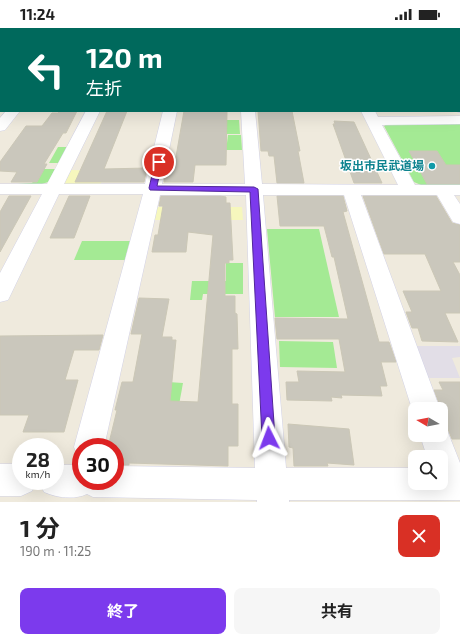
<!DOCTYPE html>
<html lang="ja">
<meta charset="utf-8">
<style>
body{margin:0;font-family:"Exo 2","Noto Sans JP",sans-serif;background:#f6f6f6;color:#222;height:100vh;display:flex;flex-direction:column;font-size:15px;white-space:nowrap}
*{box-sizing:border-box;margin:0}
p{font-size:13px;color:#767676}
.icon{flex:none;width:22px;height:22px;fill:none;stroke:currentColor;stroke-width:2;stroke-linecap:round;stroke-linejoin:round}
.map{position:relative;height:474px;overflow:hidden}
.panel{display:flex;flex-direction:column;background:#fff;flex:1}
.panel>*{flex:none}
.banner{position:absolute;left:0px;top:0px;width:460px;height:84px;box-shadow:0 4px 16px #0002;background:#00695c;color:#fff;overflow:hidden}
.needle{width:26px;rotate:280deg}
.fabs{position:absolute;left:408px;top:374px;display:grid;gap:8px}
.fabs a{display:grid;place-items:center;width:40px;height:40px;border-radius:8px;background:#fff;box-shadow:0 4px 16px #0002;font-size:20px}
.speed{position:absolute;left:12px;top:410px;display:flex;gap:8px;font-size:20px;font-weight:700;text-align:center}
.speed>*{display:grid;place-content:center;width:52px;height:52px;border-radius:50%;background:#fff;box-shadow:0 4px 16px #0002;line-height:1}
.speed small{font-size:10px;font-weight:400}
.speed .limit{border:6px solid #d22;background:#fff;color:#111}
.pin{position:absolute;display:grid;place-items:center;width:34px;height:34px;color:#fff;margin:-17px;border:2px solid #fff;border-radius:50%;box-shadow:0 1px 4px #0007}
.me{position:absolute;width:44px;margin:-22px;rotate:357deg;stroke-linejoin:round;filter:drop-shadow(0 0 3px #0008)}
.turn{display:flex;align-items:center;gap:14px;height:84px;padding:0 20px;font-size:18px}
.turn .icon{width:52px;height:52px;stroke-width:2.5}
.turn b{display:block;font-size:28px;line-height:34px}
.round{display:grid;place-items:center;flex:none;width:42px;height:42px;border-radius:8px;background:#f6f6f6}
.headline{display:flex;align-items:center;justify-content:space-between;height:68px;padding:0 20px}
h1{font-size:24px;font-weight:700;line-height:30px}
.primary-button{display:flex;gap:8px;margin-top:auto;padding:8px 20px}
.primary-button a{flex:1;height:46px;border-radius:8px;background:#7c3aed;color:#fff;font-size:16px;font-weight:700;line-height:46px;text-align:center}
.primary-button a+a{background:#f6f6f6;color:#222}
.status{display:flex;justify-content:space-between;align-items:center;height:28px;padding:0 20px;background:#fff;direction:ltr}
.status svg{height:11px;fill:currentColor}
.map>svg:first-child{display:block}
</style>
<div class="status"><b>11:24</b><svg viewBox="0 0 49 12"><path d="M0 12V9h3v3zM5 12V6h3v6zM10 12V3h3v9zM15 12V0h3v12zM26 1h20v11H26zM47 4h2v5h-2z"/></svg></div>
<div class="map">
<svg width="460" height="474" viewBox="0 0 460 474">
<rect width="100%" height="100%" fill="#efeadd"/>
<path fill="#e2dee7" d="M415 318H460V329L452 330 460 350H427Z"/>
<g fill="#a4ea94">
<path d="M221 92H239L240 106H225Z"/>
<path d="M387 96H460V157H421L414 154 384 98Z"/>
<path d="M228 107H241L242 122H220L224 115H227Z"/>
<path d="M58 119H67L59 135H49Z"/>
<path d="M42 141H56L48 154 42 156H17L32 155Z"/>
<path d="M267 201H319L339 289H275Z"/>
<path d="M82 213H130L125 232H74Z"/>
<path d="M226 235H243V266H203L202 272H190L192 253H226Z"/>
<path d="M279 313 333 314 337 340 280 339Z"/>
<path d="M168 354 183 355 179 377 161 385Z"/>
</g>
<g fill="#f6f7bd">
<path d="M71 142 106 143 100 157H63Z"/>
<path d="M157 179H242L243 192H154Z"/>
</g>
<g fill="#cac7bc" stroke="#cbc7b6">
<path d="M60 83H77L66 105H63L44 136H47L37 154H11L17 144 0 143V134L26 98H42L52 85H58Z"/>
<path d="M107 83H127L104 141 147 140 144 154H75Z"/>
<path d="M184 83H227L226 137H195L193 154H164L167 140H174Z"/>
<path d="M258 83H292L300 123H298L304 155H277L274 128H269L268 123H261Z"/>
<path d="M334 93 354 94 382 155H354L333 96H335Z"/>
<path d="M409 123H437L446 137H460V156H427Z"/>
<path d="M9 168H31L0 224V184Z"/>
<path d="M69 168H90L74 210H50Z"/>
<path d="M161 168H220L226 169V175H230L233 232H229V235H225V268H235V285L237 286 238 321H232V376H238V418H228V438L129 435V437H115V419H108L117 382H115L122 354H133L142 306H131L139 270 169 271 162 309H172V312H176L170 373 198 374 213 207 188 204 186 224H152L155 207H158L163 178H159Z"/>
<path d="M277 168H343L347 183 343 184 379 314H389L396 334H381L387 358H380L382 368 341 367 342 370 331 369 332 373 287 372 286 354H299L297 343 345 344 339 311H277L275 290 348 291 334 229H332L324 198H280Z"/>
<path d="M363 168H436L452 195 460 197V234H453L460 247V285H445L458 314 422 313 418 300H412L406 284H412L403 263H441L425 226H384Z"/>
<path d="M103 307 99 322H74L65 352H78L64 404H23L29 387H0V308Z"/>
<path d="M439 354H460V411H452L446 396 443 395 441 392V380L434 362H443Z"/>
<path d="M288 396 349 401 354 437 327 435 328 438H294L293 420 289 419Z"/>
</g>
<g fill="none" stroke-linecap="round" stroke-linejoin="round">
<defs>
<path id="service" d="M459 79H460V84L457 83H459Z"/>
<g id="minor">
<path d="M25 0H35L24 1Z"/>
<rect x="267" y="0" width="10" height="1"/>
<path d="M426 0H436L437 1H427Z"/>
<rect x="459" y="25" width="1" height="7"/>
<rect x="0" y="48" width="1" height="8"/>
<rect x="459" y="48" width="1" height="8"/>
<path d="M6 83H20L5 102 0 103V90Z"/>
<path d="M86 83H100L64 156H145L163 83H177L162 156H245L241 83H255L262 156 398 157 361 83H375L378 89 460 88V96L382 97 415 157H460V167H454L460 176V196L453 194 437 167H361L440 381H415V388L412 381 344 167H263L286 440H415V455H441V429H427L420 407H441V396L445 397 460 435V472H289V474H257V472L93 469 87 466C74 472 57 470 44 464L39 453H55V437H81V453H115V438L255 440 246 167H160L104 419H81V430L78 429 74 419 143 166H59L11 266 8 272 0 274V245L42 166H0V156H47Z"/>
<path d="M0 436H21V453H36L32 463 21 468H0Z"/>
</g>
<g id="tertiary">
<rect x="0" y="16" width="1" height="6"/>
<rect x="459" y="17" width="1" height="6"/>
</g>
</defs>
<use href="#service" stroke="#d2d2e6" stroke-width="2"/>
<use href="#minor" stroke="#d2d2e6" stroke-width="1"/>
<use href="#tertiary" stroke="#d2d2e6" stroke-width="2"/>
<use href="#service" fill="#fff" fill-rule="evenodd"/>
<use href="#minor" fill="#fff" fill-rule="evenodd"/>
<use href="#tertiary" fill="#fff" fill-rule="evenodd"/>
</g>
<path fill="#7c3aed" stroke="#51269a" d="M159 131 162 134 157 158 254 159 258 161 275 410 273 414 269 416 264 414 262 410 250 164 150 162 149 160 155 134Z"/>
<circle fill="#0f9aa8" stroke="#fff" stroke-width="1.5" cx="432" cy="138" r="4"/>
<g text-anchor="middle" stroke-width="3" stroke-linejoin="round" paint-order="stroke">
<g font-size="12" font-weight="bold" fill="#0d838f" stroke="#fff" text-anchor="end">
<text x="424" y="142">坂出市民武道場</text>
</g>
</g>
</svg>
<div class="fabs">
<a><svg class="needle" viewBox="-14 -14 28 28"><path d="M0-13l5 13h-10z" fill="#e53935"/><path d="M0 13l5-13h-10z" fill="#767676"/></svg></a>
<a><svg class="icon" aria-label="search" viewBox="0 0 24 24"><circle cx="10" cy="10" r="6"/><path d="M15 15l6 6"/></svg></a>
</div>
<div class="speed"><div>28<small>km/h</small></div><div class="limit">30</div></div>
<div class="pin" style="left:159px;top:134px;background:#d93025"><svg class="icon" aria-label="arrive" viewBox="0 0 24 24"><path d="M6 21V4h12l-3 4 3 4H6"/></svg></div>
<svg class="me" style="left:269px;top:410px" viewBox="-20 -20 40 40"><path d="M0-17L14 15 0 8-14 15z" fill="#7c3aed" stroke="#fff" stroke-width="4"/></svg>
<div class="banner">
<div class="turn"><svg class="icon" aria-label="left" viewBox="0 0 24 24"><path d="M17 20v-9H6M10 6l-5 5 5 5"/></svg><div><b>120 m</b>左折</div></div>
</div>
</div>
<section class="panel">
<div class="headline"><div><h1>1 分</h1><p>190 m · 11:25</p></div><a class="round" style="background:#d93025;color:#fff"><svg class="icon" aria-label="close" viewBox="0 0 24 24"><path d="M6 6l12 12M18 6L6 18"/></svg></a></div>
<div class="primary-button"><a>終了</a><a>共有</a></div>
</section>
